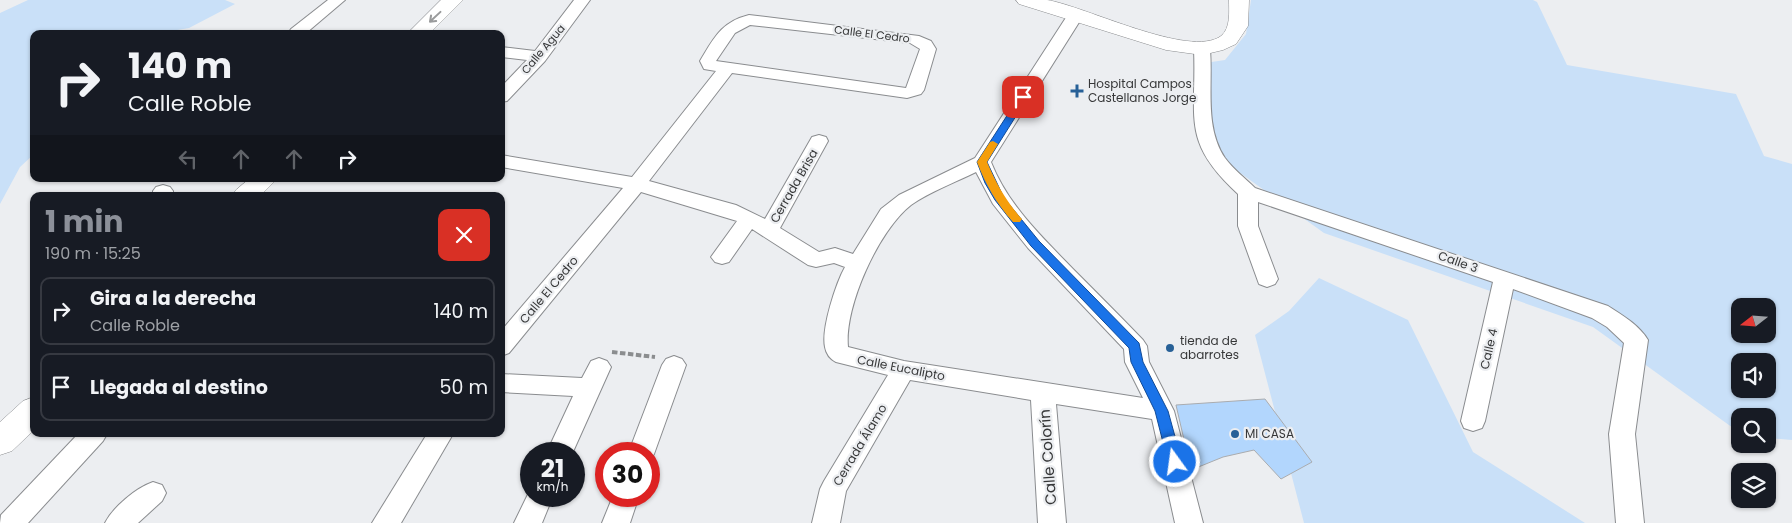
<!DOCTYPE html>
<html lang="es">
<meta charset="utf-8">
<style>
body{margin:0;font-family:Poppins,sans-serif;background:#242831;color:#f1f3f6;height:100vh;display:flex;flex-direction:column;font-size:19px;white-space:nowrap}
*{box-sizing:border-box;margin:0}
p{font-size:16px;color:#9ea1a6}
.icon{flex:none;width:28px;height:28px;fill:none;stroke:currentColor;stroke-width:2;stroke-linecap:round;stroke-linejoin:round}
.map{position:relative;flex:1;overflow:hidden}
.details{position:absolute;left:30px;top:192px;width:475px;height:245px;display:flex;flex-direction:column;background:#171b24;border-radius:10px;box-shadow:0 1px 4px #0004}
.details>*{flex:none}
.hud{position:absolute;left:30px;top:30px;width:475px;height:152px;border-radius:10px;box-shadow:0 1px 4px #0004;background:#171b24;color:#f1f3f6;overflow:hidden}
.needle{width:32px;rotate:253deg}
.tools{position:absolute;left:1731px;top:298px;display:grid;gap:10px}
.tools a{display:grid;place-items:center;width:45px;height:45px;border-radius:10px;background:#171b24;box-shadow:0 1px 4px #0004;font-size:25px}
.speed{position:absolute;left:520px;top:442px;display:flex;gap:10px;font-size:25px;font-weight:700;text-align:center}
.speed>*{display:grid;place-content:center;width:65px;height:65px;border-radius:50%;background:#171b24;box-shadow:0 1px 4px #0004;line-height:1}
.speed small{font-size:12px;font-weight:400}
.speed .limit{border:8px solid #d22;background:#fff;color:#111}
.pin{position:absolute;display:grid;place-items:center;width:42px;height:42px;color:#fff;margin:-21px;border-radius:10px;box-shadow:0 2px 8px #0006}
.me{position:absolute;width:55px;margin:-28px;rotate:346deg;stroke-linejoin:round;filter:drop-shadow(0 0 4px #0008)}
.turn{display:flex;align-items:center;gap:18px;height:105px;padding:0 15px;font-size:22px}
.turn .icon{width:65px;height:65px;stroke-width:2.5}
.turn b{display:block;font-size:35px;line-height:42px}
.lanes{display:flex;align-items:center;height:48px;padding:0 15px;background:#0003;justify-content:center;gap:25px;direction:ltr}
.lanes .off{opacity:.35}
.round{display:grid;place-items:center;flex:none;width:52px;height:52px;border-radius:10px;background:#242831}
.headline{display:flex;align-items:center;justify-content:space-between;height:85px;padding:0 15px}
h1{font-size:30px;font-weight:700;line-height:38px;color:#8c9099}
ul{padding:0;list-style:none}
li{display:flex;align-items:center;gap:15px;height:68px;margin:0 10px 8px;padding:0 5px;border:2px solid #363941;border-radius:10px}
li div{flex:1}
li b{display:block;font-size:19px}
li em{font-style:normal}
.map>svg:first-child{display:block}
</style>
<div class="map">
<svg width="1792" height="523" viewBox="0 0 1792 523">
<rect width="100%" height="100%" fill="#eceef1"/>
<g fill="#c9e0f8" fill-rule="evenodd">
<path d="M28 0H225L235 4 189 28 154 34H34V154L20 167 0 204V13Z"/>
<path d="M1251 0H1533L1537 2 1567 65 1736 94 1764 156 1792 164V440L1768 438V416H1740V433L1593 327 1324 233 1215 155 1198 64 1225 60 1246 34ZM1740 306H1768V334H1740ZM1740 361H1768V389H1740Z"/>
<path d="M1319 278 1408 320 1473 452 1585 523H1304L1255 335 1289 311Z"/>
</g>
<path fill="#b2d6fd" stroke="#aaacaf" d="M1265 399 1312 462 1281 479 1254 450 1223 457 1191 470 1176 405Z"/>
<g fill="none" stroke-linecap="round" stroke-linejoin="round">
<defs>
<g id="minor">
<path d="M328 0H345L305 34H290L289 32 291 29Z"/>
<path d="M574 0H590L545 61 507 101 501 102V87L527 60 501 57V47L535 51Z"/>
<path d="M1075 11 1081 13 1083 16 991 162C1008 205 1041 236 1073 269 1096 292 1120 316 1143 340L1147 346 1149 362 1174 411 1203 523H1175L1152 419 1056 404 1066 523H1038L1031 400 910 380 846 491 840 523H812L820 489 824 481 888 375 836 362C830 359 826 353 825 347 821 329 836 283 845 267L834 263 816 267 808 265 752 229 729 262 722 264 715 262 711 257 737 221 641 192 509 353 501 356V331L623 188 501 167V155L632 177 716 71 704 69 700 61C714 38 721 22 749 15L919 36 931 41 936 49 924 90 921 94 907 98 732 73 649 181 736 205 765 219 812 137 819 135 826 137 828 141 780 228 819 252 835 248 853 254 881 209 899 195 975 158 1067 16 1069 13ZM750 25 910 43 920 49 906 88 716 61 735 33ZM976 172 993 204 1028 248 1124 349 1125 362 1143 398 904 361 848 347C844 306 879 230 911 205 929 192 956 182 976 172Z"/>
<path d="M1202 44 1208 46 1210 49C1213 85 1204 127 1225 158 1233 169 1245 178 1255 188L1608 306C1622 315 1639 325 1648 340L1635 434 1644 523H1616L1609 434 1624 343 1607 327 1592 318 1513 289 1485 421 1482 428 1473 431 1464 428 1461 421 1493 282 1258 202V226L1278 279 1275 284 1267 287 1259 284 1238 226V194C1180 141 1197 118 1194 49L1196 46Z"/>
<path d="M163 185 170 187 173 191V196H153V191L156 187Z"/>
<path d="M674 356 682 359 686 365 654 454 649 462V454H628L662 365 666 359Z"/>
<path d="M599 358 607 361 611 367 572 454H546L573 396 501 392V374L582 378 591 361Z"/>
<path d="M78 434H107L103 441 28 523H0L1 515Z"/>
<path d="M427 434H453L401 523H372Z"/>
<path d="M153 482 162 485 166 493 162 501 138 523H105C113 507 136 488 153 482Z"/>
<path d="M531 488V496H553L542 523H514Z"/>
<path d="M613 496H639L630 523H602Z"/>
</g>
<g id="primary">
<path d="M441 0H463L429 34H407Z"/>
<path d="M1016 0C1026 0 1037 0 1047 0 1085 6 1190 59 1221 36 1231 28 1229 11 1229 0H1249L1248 26 1236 44 1223 50 1202 55 1166 50 1019 4Z"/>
<path d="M249 179H277L260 196H232L236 190Z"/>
<path d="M34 397V430L12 451 0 455V422L23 401Z"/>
</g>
</defs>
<use href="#minor" stroke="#8a8c8f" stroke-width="2"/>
<use href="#primary" stroke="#8a8c8f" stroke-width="1"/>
<path stroke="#8b8d8f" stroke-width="4" stroke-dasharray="5.5 2.5" stroke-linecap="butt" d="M612 352 655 357"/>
<use href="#minor" fill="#fff" fill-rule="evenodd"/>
<use href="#primary" fill="#fff" fill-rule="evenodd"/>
</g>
<defs><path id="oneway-shaft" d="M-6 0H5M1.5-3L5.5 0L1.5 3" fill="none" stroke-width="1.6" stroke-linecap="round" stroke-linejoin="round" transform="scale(1.25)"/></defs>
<use stroke="#9a9b9c" href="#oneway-shaft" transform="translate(435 17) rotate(137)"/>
<path fill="#1a73e8" stroke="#114b97" d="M1023 94 1028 97 987 162 1004 198 1039 241 1139 343 1143 362 1168 411 1182 462 1180 466 1175 468 1170 466 1168 462 1155 411 1131 362 1129 348 1031 246 995 200 985 183 977 162 1019 97Z"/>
<path fill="#f59e0b" d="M993 141 998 144 987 162C996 183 1005 199 1020 217L1022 219 1020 222H1013C996 203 986 185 977 162L990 142Z"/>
<g fill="#276097" stroke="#eceef1" stroke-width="2">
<path d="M1074.5 83.5h5v5h5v5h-5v5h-5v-5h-5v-5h5z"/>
<circle cx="1170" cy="348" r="5"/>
<circle cx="1235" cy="434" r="5"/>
</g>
<g text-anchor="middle" stroke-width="4.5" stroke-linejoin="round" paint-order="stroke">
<g font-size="11" fill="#363738" stroke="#eceef1">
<text transform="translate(872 34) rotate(7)" y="4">Calle El Cedro</text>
<text transform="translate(543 49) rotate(-50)" y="4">Calle Agua</text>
</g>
<g font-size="12" fill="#363738" stroke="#eceef1" text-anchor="start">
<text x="1088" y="88">Hospital Campos<tspan x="1088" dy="14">Castellanos Jorge</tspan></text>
<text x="1180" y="345">tienda de<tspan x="1180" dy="14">abarrotes</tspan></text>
<text x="1245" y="438">MI CASA</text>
</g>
<g font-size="12" fill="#363738" stroke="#eceef1">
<text transform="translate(794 186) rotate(-60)" y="4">Cerrada Brisa</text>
<text transform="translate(1458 262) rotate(19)" y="4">Calle 3</text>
<text transform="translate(549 290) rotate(-50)" y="4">Calle El Cedro</text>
<text transform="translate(1489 349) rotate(-77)" y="4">Calle 4</text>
<text transform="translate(901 368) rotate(11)" y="4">Calle Eucalipto</text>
<text transform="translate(860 445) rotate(-59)" y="4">Cerrada Álamo</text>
</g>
<g font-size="15" fill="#363738" stroke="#eceef1">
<text transform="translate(1048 457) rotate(-94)" y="5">Calle Colorín</text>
</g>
</g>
</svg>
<div class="tools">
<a><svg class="needle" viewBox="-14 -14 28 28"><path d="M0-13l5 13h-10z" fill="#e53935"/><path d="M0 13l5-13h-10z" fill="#9ea1a6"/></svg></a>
<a><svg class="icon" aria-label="sound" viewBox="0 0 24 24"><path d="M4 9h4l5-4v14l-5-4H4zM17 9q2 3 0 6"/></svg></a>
<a><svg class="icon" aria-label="search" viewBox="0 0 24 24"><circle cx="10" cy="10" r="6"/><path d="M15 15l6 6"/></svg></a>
<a><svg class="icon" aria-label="layers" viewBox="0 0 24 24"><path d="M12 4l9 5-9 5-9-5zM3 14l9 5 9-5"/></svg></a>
</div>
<div class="speed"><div>21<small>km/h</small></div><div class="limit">30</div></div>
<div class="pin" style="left:1023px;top:97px;background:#d93025"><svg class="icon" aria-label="arrive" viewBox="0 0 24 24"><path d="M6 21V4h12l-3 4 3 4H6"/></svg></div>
<svg class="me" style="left:1175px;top:462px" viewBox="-20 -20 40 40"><circle r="17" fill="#1a73e8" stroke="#fff" stroke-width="3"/><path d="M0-11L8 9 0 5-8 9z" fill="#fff"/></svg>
<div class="hud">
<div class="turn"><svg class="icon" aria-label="right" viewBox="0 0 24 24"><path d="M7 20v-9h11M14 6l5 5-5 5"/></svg><div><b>140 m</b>Calle Roble</div></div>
<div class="lanes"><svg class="icon off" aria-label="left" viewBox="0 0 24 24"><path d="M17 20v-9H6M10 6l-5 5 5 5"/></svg><svg class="icon off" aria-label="ahead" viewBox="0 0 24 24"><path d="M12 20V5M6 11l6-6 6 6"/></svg><svg class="icon off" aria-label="ahead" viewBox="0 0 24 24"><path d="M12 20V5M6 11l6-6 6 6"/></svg><svg class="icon" aria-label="right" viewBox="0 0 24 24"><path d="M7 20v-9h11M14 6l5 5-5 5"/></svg></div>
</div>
<section class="details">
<div class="headline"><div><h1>1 min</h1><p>190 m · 15:25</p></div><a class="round" style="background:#d93025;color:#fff"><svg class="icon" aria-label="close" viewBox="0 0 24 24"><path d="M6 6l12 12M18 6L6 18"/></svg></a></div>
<ul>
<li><svg class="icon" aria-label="right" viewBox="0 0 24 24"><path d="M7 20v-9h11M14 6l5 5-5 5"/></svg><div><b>Gira a la derecha</b><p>Calle Roble</p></div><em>140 m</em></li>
<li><svg class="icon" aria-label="arrive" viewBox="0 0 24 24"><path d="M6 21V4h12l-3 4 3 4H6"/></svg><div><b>Llegada al destino</b></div><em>50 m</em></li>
</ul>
</section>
</div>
